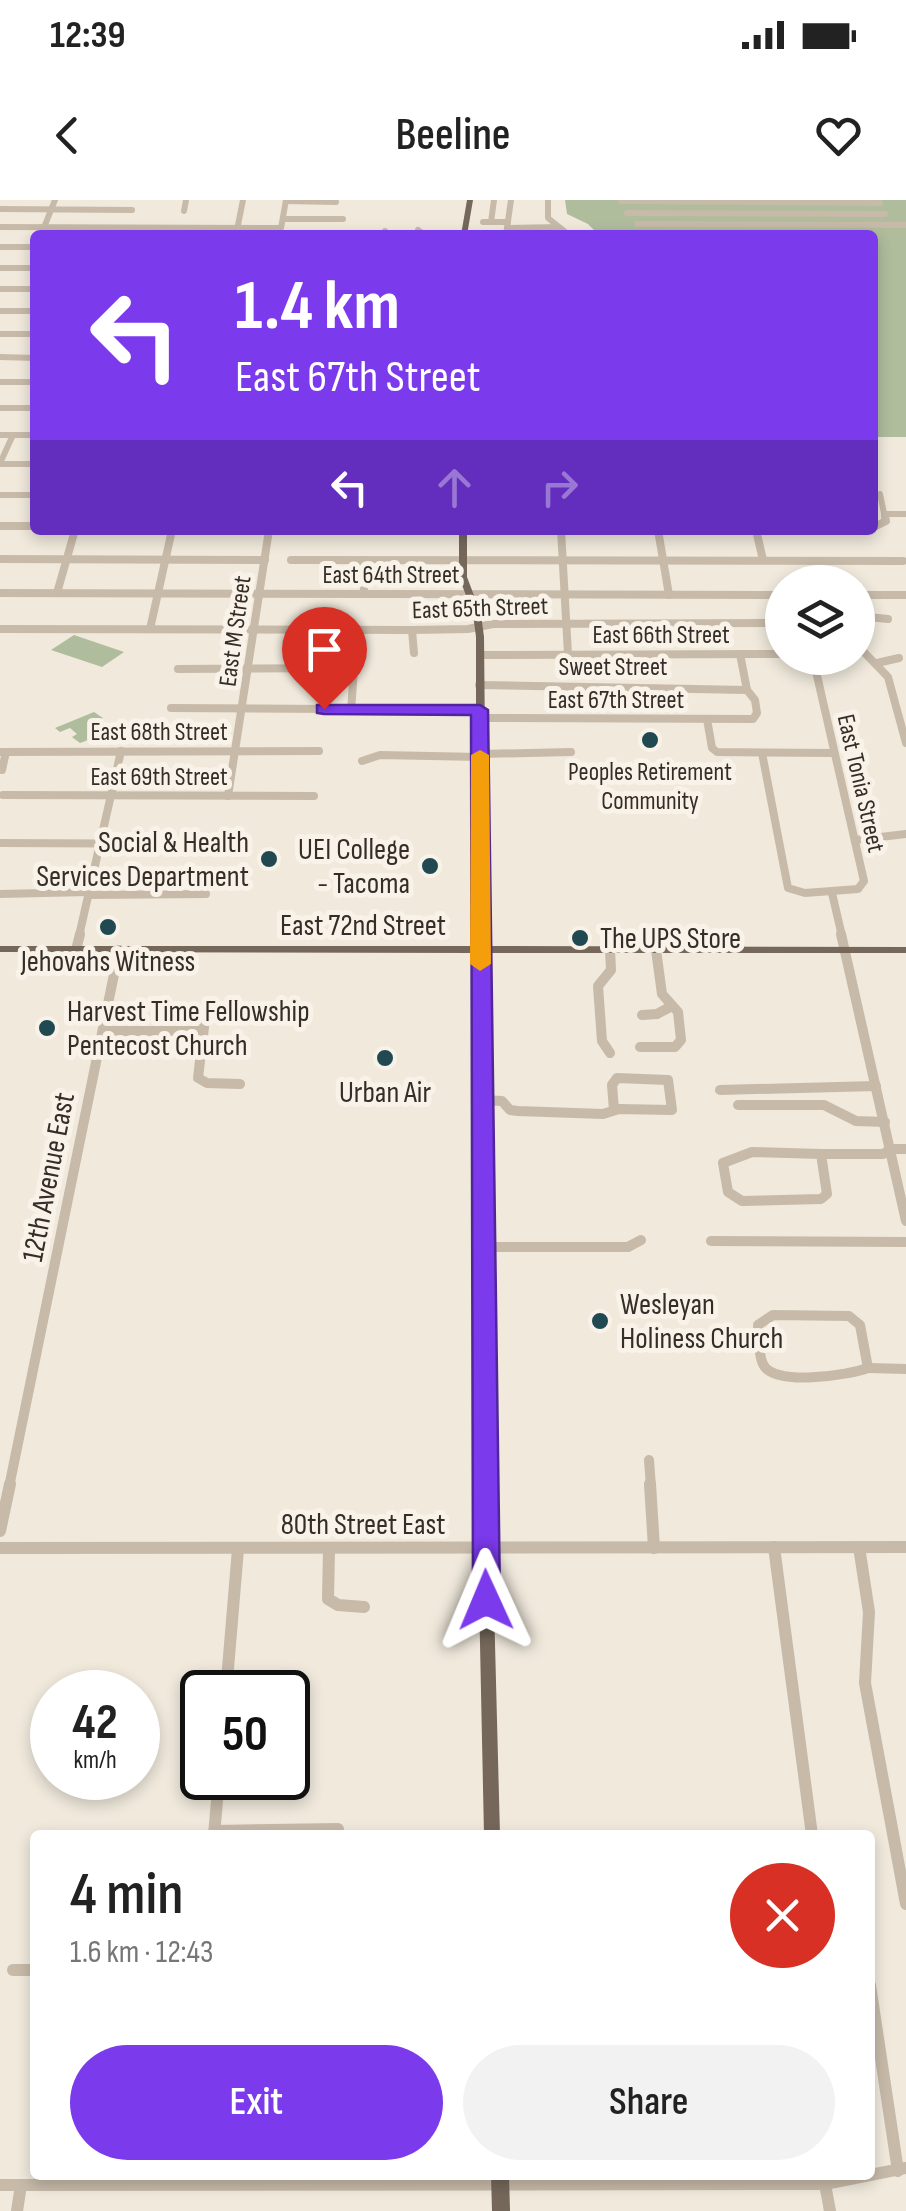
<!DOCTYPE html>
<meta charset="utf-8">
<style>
body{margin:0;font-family:"Sofia Sans Condensed",sans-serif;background:#f2f2f2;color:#222;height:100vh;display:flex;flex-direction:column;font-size:38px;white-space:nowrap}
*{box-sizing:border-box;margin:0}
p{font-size:32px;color:#767676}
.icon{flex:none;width:55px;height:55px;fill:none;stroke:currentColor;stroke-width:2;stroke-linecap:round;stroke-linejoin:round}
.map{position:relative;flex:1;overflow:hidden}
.panel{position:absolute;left:30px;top:1630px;width:845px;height:350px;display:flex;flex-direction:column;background:#fff;border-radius:10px;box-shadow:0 5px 15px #0003}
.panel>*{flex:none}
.guide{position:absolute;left:30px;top:30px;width:848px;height:305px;border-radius:10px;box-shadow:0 5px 15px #0003;background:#7c3aed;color:#fff;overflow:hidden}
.controls{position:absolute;left:765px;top:365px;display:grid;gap:20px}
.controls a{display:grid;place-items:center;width:110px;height:110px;border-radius:50%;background:#fff;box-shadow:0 5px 15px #0003;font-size:50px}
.speed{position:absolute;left:30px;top:1470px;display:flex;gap:20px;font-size:50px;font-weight:700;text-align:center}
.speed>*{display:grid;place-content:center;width:130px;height:130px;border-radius:50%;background:#fff;box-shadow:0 5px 15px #0003;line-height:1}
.speed small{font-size:25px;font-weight:400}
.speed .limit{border:5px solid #111;border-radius:15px;background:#fff;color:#111}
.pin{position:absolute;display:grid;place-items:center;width:85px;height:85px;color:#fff;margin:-102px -42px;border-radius:50% 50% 50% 0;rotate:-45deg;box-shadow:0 0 10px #0007}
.pin .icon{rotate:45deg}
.me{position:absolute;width:110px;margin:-55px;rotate:359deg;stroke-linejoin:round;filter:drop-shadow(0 0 8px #0008)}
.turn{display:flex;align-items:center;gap:35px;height:210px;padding:0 40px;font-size:45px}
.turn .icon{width:130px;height:130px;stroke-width:2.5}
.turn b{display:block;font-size:70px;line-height:85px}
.lanes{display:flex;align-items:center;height:95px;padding:0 40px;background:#0003;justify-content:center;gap:50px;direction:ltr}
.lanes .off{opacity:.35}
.round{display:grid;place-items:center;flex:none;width:105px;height:105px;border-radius:52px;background:#f2f2f2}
.head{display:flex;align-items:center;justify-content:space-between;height:170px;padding:0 40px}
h1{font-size:60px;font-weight:600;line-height:75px}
.primary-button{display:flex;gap:20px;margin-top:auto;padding:20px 40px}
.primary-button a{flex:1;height:115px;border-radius:60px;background:#7c3aed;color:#fff;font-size:40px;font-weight:600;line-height:115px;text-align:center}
.primary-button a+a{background:#f2f2f2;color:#222}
.status{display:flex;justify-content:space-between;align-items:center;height:70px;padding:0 50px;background:#fff;direction:ltr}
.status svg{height:28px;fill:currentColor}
header{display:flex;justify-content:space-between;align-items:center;height:130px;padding:0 40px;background:#fff;font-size:45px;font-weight:600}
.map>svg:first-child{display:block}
</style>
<div class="status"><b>12:39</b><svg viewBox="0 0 49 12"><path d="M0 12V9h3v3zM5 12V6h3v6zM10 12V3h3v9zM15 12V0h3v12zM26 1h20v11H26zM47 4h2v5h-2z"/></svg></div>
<header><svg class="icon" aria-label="back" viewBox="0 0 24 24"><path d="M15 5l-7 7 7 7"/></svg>Beeline<svg class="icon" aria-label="heart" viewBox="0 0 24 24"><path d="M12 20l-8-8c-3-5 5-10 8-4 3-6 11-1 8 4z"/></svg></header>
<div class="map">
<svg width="906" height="2011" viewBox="0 0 906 2011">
<rect width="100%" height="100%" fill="#f0e9dc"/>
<g fill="#afbd9d">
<path d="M565 0H906V237H873L872 35H599L588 24 567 14Z"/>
<path d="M74 435 124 452 102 467 51 450Z"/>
<path d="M94 512 103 518 90 524 103 522 114 529 105 533 109 537 94 544 88 540 80 543 72 537 77 534 70 528 60 532 55 528Z"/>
</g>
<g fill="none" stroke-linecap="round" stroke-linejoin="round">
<g stroke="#c7baa9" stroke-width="6">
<path d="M548 0V18L569 35"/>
<path d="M286 1 336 2"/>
<path d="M621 1 880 3"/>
<path d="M0 9 132 10"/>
<path d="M184 11 186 0"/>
<path d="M627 13 885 14"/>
<path d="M283 19H343"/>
<path d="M483 22H508"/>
<path d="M491 22 494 0"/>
<path d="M637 24 906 25"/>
<path d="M0 27 281 28 286 0"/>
<path d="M507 28 558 27"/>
<path d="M418 30 425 35"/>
<path d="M385 31V35"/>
<path d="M41 35 55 0"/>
<path d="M236 35 243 0"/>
<path d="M506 35 511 0"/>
<path d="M0 47H35"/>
<path d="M0 68H35"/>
<path d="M0 89H35"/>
<path d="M0 111H35"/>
<path d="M0 134H35"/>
<path d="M0 157 35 158"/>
<path d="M0 182H35"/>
<path d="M0 208H35"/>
<path d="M0 235H35"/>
<path d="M0 263 13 235"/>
<path d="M0 264H35"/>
<path d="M880 294 885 318"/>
<path d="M0 295H35"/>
<path d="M886 314H906"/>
</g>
<g stroke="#c7baa9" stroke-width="8">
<path d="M0 326H35"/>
<path d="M872 328 886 321 885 316"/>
<path d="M561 330 568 454"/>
<path d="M658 330 669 395"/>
<path d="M756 330 763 360"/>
<path d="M0 359 265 360"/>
<path d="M291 360 903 361"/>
<path d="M363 360 364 394"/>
<path d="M0 393 782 395"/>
<path d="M57 393 75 330"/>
<path d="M858 395H906"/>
<path d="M858 416 888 419"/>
<path d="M0 429 412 430 468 429 493 424 782 423"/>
<path d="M150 429 172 330"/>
<path d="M412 430 414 453"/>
<path d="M858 446 888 477 906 543"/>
<path d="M480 455 782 454"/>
<path d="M877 463 899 458"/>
<path d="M178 469 353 468"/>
<path d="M479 485 747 490"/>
<path d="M171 508 479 510"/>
<path d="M351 510 357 430"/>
<path d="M479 518 753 519 757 513 755 500 747 490 740 454"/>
<path d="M707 519 712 548 717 552 834 553"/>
<path d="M0 552 319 551"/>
<path d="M762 553 788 688 805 693 858 689 864 681 813 458"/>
<path d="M480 554 571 552"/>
<path d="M362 561 380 555 480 557"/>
<path d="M2 570 6 552"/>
<path d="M3 595 314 596"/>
<path d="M228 596 269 330"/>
<path d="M855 640 906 634"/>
<path d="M0 643 218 644"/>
<path d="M832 693 842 736"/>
<path d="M0 694 89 692"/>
<path d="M88 695 206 694"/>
<path d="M79 736 121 551"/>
</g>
<g stroke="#c7baa9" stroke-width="10">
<path d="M841 734 906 1021"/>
<path d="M76 750 80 734"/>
<path d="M610 750 611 770 598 786 602 841 610 853"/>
<path d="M206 810 198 878 207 883 240 884"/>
<path d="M642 815 657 814 672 806"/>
<path d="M103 831H203"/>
<path d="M640 847H675L681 840 678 812 662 794 656 750"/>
<path d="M720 890 876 886"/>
<path d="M481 900 502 901 510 910 518 911 603 914 619 909 672 910 668 880 617 878 612 885 614 910"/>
<path d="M738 905H824L856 921 885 922"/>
<path d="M752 952 821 954 827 994 821 999 742 1001 728 992 723 963Z"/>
<path d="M821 954H883L891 949H906"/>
<path d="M711 1041 906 1042"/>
<path d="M483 1047H628L641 1040"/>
<path d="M773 1115 849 1116 860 1125 868 1168C849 1175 773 1187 763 1164 758 1154 759 1137 758 1125Z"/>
<path d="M868 1168 906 1169"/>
<path d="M649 1260 651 1287"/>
<path d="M9 1287 119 750"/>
</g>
<g stroke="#c7baa9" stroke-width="12">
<path d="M650 1284 654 1348"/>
<path d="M0 1331 10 1284"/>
<path d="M774 1347 812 1635"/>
<path d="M859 1347 869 1412 865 1483 906 1704"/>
<path d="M0 1348 906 1347"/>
<path d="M329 1349 328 1399 338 1405 364 1407"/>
<path d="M226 1492 238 1349"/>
<path d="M215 1631 338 1629"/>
<path d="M214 1635 219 1578"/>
<path d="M13 1770H35"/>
<path d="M870 1785 898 1971"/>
<path d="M825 1984 830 2011"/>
<path d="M0 1985 825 1984 906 1968"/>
<path d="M17 2011 21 1985"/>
</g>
<g fill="#75675a" fill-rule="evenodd">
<path d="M467 0H473L467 35H461Z"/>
<path d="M459 330H467V377L481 414 484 437 487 746 906 747V753H487L490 1252 500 1635H484L476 1252V753L0 752V746H476V437L473 414 459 377Z"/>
<path d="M491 1975H509L510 2011H492Z"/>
</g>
</g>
<path fill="#7c3aed" stroke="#51269a" stroke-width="2.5" d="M317 505H480L488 510 500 1400 496 1408 486 1412 477 1408 473 1400 471 515 324 514 317 513Z"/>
<path fill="#f59e0b" d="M480 550 489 555 491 764 480 771 470 764 471 555Z"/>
<g fill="#214952" stroke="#f8f2e8" stroke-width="4">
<circle cx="650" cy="540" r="10"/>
<circle cx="269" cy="659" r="10"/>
<circle cx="430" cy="666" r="10"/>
<circle cx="108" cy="727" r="10"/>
<circle cx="580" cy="738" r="10"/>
<circle cx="47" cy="828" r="10"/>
<circle cx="385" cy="858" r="10"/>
<circle cx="600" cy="1121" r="10"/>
</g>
<g text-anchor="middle" stroke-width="10" stroke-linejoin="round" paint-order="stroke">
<g font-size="25" fill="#342d28" stroke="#f8f2e8">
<text x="391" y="383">East 64th Street</text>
<text transform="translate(480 407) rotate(-2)" y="9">East 65th Street</text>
<text transform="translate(234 431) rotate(-82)" y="9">East M Street</text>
<text x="661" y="443">East 66th Street</text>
<text x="613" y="475">Sweet Street</text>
<text x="616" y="508">East 67th Street</text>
<text x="159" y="540">East 68th Street</text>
<text x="159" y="585">East 69th Street</text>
<text transform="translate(862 583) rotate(77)" y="9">East Tonia Street</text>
</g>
<g font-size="25" fill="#342d28" stroke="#f8f2e8">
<text x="650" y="580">Peoples Retirement<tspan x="650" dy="29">Community</tspan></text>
</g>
<g font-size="30" fill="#342d28" stroke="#f8f2e8" text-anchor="start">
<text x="249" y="652" text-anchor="end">Social &amp; Health<tspan x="249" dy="34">Services Department</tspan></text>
<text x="410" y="659" text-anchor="end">UEI College<tspan x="410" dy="34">- Tacoma</tspan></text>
<text x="600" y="748">The UPS Store</text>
<text x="108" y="771" text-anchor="middle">Jehovahs Witness</text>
<text x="67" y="821">Harvest Time Fellowship<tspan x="67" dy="34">Pentecost Church</tspan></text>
<text x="385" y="902" text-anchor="middle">Urban Air</text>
<text x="620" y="1114">Wesleyan<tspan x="620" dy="34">Holiness Church</tspan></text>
</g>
<g font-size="30" fill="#342d28" stroke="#f8f2e8">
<text x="363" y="735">East 72nd Street</text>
<text transform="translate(48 977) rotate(-79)" y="10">12th Avenue East</text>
<text x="363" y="1334">80th Street East</text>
</g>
</g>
</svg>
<div class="controls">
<a><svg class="icon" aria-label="layers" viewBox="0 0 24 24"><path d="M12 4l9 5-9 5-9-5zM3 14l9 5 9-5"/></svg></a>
</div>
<div class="speed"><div>42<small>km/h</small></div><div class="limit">50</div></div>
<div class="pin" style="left:324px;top:509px;background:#d93025"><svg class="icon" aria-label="arrive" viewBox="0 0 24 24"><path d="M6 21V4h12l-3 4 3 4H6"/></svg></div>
<svg class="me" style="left:486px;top:1400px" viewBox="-20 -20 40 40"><path d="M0-17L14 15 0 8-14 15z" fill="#7c3aed" stroke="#fff" stroke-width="4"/></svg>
<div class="guide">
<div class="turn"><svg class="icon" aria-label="left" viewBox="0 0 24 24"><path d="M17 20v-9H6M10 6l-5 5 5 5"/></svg><div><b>1.4 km</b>East 67th Street</div></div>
<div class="lanes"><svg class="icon" aria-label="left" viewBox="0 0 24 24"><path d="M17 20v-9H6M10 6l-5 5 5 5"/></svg><svg class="icon off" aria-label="ahead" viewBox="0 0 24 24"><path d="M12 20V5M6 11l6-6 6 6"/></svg><svg class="icon off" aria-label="right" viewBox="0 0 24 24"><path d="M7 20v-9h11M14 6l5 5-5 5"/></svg></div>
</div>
<section class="panel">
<div class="head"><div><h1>4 min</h1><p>1.6 km · 12:43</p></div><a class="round" style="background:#d93025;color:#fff"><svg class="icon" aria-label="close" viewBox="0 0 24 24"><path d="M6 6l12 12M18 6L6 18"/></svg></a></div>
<div class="primary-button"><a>Exit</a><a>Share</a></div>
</section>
</div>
